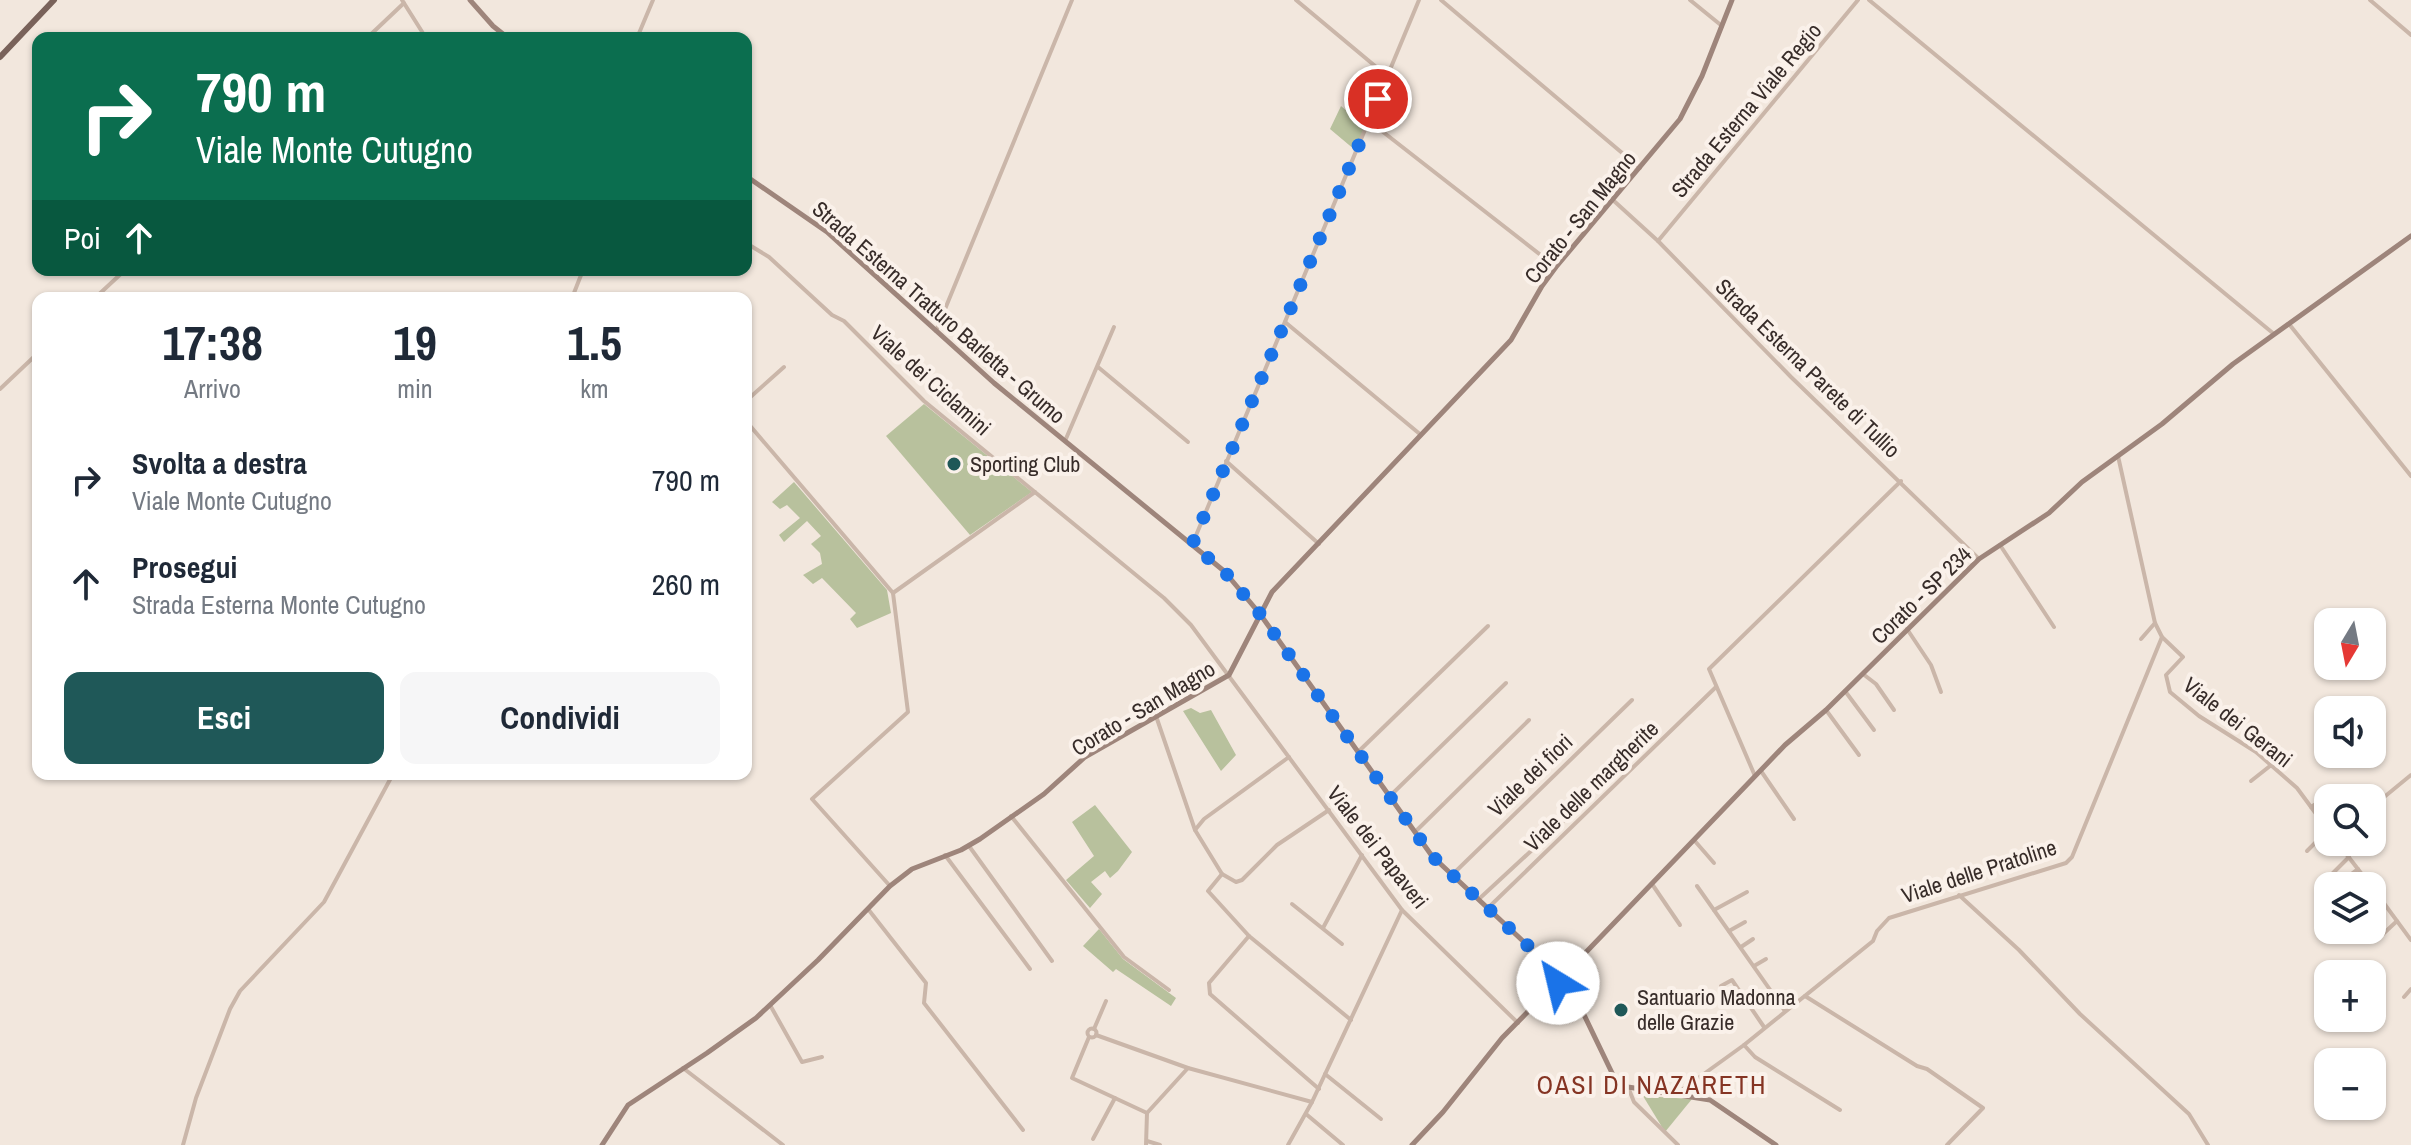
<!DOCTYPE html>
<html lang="it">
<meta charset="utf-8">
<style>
body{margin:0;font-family:"Archivo Narrow",sans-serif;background:#f6f6f7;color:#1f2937;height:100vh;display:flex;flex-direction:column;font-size:30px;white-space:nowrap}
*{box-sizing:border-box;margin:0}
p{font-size:26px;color:#747a83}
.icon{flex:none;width:44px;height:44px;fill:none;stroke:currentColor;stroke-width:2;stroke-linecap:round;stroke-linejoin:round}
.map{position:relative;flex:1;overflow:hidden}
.panel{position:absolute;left:32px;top:292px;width:720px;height:488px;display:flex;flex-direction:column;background:#fff;border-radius:16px;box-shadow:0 2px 6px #0004}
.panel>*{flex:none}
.banner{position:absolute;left:32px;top:32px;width:720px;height:244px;border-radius:16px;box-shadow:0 2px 6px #0004;background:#0b6e4f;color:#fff;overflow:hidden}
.needle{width:52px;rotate:190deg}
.tools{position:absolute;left:2314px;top:608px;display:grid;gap:16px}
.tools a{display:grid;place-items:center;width:72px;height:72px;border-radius:16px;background:#fff;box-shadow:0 2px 6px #0004;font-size:40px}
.pin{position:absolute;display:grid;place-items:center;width:68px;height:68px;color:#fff;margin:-34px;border:4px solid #fff;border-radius:50%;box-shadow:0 2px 8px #0007}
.me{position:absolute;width:88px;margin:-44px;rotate:324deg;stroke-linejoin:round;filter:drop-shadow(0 0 6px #0008)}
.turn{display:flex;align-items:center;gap:28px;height:168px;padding:0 32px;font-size:36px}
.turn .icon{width:104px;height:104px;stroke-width:2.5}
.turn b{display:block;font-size:56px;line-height:68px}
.then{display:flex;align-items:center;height:76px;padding:0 32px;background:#0003;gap:16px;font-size:30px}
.eta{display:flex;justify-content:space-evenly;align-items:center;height:136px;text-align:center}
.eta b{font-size:48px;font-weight:700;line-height:56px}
.primary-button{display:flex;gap:16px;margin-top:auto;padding:16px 32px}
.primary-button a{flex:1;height:92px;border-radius:16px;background:#1f5858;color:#fff;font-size:32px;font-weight:700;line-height:92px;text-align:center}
.primary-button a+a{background:#f6f6f7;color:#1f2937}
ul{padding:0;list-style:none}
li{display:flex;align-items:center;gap:24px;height:104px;padding:0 32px}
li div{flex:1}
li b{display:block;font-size:30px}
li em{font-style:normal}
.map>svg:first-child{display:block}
</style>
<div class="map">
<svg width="2411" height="1145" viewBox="0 0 2411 1145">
<rect width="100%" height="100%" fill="#f2e7dd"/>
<g fill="#b8c19d">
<path d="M1361 75 1380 90 1371 110 1347 89Z"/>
<path d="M1341 106 1349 113 1368 119 1355 150 1330 129Z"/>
<path d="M924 404 1032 492 970 535 886 436Z"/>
<path d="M794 482 887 590 891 613 857 628 850 619 856 613 822 578 813 584 803 575 822 564 820 553 811 544 821 536 807 521 784 542 779 535 800 518 787 505 780 509 772 502Z"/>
<path d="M1191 708 1200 713 1211 710 1236 755 1221 771 1183 711Z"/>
<path d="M1095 805 1132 852 1118 871 1110 878 1105 871 1091 882 1102 894 1090 908 1066 880 1094 856 1072 822Z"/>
<path d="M1099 929 1123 959 1176 998 1171 1006 1116 969 1113 972 1083 946Z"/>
<path d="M1643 1096 1692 1099 1665 1132Z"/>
</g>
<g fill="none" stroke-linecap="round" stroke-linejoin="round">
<g stroke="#cab6a9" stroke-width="4">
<path d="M402 0 426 38"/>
<path d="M1296 0 1387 76"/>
<path d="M1441 0 1640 168"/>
<path d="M1690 0 1722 26"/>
<path d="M1869 0 2274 334"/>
<path d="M2370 0 2411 35"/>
<path d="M367 38 404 3"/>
<path d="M637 38 653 0"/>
<path d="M1369 121 1556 267"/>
<path d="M1614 201 1658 241 1791 377 1979 559"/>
<path d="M1658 241 1858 0"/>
<path d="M746 243 769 257 832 315 844 321 924 401 1164 598 1191 625 1402 910 1518 1023"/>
<path d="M95 298 125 270"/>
<path d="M572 298 583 270"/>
<path d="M1285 322 1421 435"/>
<path d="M2289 324 2411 476"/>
<path d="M936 331 1072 0"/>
<path d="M1098 367 1188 442"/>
<path d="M0 389 38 353"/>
<path d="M746 401 784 367"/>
<path d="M746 421 893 593 908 712 812 799 890 886"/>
<path d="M1065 441 1114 327"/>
<path d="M2118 456 2155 623 2162 637 2183 657 2166 675 2170 692 2199 716 2256 752 2297 788 2328 830"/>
<path d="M1226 461 1319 544"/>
<path d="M1192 545 1419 0"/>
<path d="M2000 545 2054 627"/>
<path d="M893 593 1035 492"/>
<path d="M1907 629 1931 665 1941 692"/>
<path d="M2141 639 2155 623"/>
<path d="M1863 674 1876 684 1894 710"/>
<path d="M1845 691 1874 730"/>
<path d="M1826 710 1859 755"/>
<path d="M1156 716 1195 830 1222 874"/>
<path d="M1358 752 1488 626"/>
<path d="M1761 771 1794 819"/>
<path d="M1755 776 1709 669 1901 481"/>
<path d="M2251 781 2270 766"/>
<path d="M1390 796 1506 683"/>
<path d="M2311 807 2319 802"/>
<path d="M2372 807 2411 775"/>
<path d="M1329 810 1277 845 1242 880 1236 882 1222 874 1208 891 1249 936 1351 1020"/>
<path d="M1011 816 1124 957 1169 990"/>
<path d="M1195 830 1204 819 1289 757"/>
<path d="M1415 832 1529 720"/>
<path d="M1694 840 1714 863"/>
<path d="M2337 842 2371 886"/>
<path d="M969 846 1052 961"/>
<path d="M2307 851 2318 840 2328 838"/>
<path d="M945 855 1030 969"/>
<path d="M1453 874 1632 700"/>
<path d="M2349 880 2350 875 2358 869"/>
<path d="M2324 882 2349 857"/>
<path d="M1652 884 1680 925"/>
<path d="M1697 886 1785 1011"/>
<path d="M2372 887 2411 940"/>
<path d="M1959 895 2019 950 2080 1014 2189 1114 2208 1145"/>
<path d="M1479 899 1571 814"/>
<path d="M1292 904 1342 944"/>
<path d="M1488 908 1716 687"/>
<path d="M868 909 926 983 924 1003 1023 1130"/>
<path d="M1714 910 1747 892"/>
<path d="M1323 928 1362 855"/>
<path d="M1729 931 1745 922"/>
<path d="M2383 934 2397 921"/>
<path d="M1249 936 1209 983 1210 994 1319 1089"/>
<path d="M1741 947 1753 939"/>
<path d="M1754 966 1766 959"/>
<path d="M1721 986 1732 980 1764 1027"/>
<path d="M1805 996 1917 1066 1927 1069 1983 1108 1947 1145"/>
<path d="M2404 997 2411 989"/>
<path d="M770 1005 802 1062 822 1057"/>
<circle cx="1092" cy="1033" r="4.5"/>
<path d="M1094 1029 1106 1001"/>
<path d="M1096 1035 1188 1068 1312 1102"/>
<path d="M1089 1037 1072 1078 1147 1113"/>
<path d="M1744 1045 1755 1057 1840 1110"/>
<path d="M683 1068 783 1145"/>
<path d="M1325 1074 1381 1119"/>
<path d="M1628 1087 1634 1102 1678 1145"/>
<path d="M1676 1094 1744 1045 1873 941 1877 931 1889 918 2066 863 2072 857 2162 637"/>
<path d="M1306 1114 1343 1145"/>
<path d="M1093 1139 1115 1098"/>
<path d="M1147 1141 1160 1145"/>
<path d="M183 1145 196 1098 230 1009 240 991 324 902 393 774"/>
<path d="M1146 1145 1147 1113 1188 1068"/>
<path d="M1288 1145 1312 1102 1402 910"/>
</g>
<g stroke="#9e857b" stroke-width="5">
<path d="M470 0 493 26 508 38"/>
<path d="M746 176 827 232 994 383 1224 571 1260 614 1432 856 1556 972 1562 973"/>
<circle cx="1565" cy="980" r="7"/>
<path d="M1566 973 1785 745 1826 710 1979 559 2049 513 2082 482 2162 424 2233 364 2411 236"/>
<path d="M1572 982 1573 992 1614 1077 1628 1087 1710 1100 1776 1145"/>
<path d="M602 1145 628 1105 707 1053 756 1018 818 960 890 886 912 869 961 850 980 839 1044 794 1085 757 1229 675 1272 592 1511 340 1542 286 1556 267 1680 119 1702 76 1732 0"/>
<path d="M1412 1145 1443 1112 1502 1038 1558 981"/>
</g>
<path stroke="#79625a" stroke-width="6" d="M0 57 54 0"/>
</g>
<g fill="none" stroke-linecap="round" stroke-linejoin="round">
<path stroke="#1a73e8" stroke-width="14" stroke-dasharray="0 25.2" d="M1378 99 1192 545 1224 571 1260 614 1432 856 1556 972 1558 983"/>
</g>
<g fill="#1f5858" stroke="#faf1ea" stroke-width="3">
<circle cx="954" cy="464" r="8"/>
<circle cx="1621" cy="1010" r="8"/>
</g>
<g text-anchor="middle" stroke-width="8" stroke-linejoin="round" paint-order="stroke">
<g font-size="22" fill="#372c29" stroke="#faf1ea">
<text transform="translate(1746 110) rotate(-50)" y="8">Strada Esterna Viale Regio</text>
<text transform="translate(1580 217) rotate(-51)" y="8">Corato - San Magno</text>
<text transform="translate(939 312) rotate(41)" y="8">Strada Esterna Tratturo Barletta - Grumo</text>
<text transform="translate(1808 368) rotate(44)" y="8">Strada Esterna Parete di Tullio</text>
<text transform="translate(931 380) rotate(42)" y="8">Viale dei Ciclamini</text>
<text transform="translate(1921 595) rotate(-44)" y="8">Corato - SP 234</text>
<text transform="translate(1143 708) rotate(-31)" y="8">Corato - San Magno</text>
<text transform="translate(2238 722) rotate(38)" y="8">Viale dei Gerani</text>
<text transform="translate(1530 775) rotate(-44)" y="8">Viale dei fiori</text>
<text transform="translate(1591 786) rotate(-44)" y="8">Viale delle margherite</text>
<text transform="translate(1378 847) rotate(52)" y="8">Viale dei Papaveri</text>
<text transform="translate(1979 871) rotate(-18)" y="8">Viale delle Pratoline</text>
</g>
<g font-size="22" fill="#372c29" stroke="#faf1ea" text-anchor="start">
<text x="970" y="472">Sporting Club</text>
<text x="1637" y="1005">Santuario Madonna<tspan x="1637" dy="25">delle Grazie</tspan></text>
</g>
<g font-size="26" letter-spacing="2" fill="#853423" stroke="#faf1ea">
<text x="1652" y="1094">OASI DI NAZARETH</text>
</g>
</g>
</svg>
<div class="tools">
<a><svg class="needle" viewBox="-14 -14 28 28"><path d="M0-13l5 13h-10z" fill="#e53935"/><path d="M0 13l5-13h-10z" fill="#747a83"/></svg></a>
<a><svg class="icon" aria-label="sound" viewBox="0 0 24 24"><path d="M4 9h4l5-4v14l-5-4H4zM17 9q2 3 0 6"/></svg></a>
<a><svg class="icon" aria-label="search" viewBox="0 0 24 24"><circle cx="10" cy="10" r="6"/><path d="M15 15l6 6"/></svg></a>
<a><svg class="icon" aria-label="layers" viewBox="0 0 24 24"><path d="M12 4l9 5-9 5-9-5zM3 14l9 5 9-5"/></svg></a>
<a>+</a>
<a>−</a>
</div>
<div class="pin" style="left:1378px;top:99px;background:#d93025"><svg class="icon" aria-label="arrive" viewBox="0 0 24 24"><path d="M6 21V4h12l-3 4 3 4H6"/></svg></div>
<svg class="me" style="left:1558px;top:983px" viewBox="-20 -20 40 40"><circle r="19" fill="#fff"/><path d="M0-13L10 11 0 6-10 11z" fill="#1a73e8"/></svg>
<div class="banner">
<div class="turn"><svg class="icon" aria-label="right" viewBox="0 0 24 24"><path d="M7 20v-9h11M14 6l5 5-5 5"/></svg><div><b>790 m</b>Viale Monte Cutugno</div></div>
<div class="then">Poi<svg class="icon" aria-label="ahead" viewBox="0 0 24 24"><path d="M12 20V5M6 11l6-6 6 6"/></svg></div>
</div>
<section class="panel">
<div class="eta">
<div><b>17:38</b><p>Arrivo</p></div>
<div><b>19</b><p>min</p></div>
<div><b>1.5</b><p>km</p></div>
</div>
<ul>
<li><svg class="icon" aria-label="right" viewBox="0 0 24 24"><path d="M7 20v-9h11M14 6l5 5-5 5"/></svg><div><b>Svolta a destra</b><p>Viale Monte Cutugno</p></div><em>790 m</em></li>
<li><svg class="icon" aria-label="ahead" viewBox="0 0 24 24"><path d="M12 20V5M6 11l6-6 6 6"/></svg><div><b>Prosegui</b><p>Strada Esterna Monte Cutugno</p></div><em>260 m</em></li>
</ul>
<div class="primary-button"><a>Esci</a><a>Condividi</a></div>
</section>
</div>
